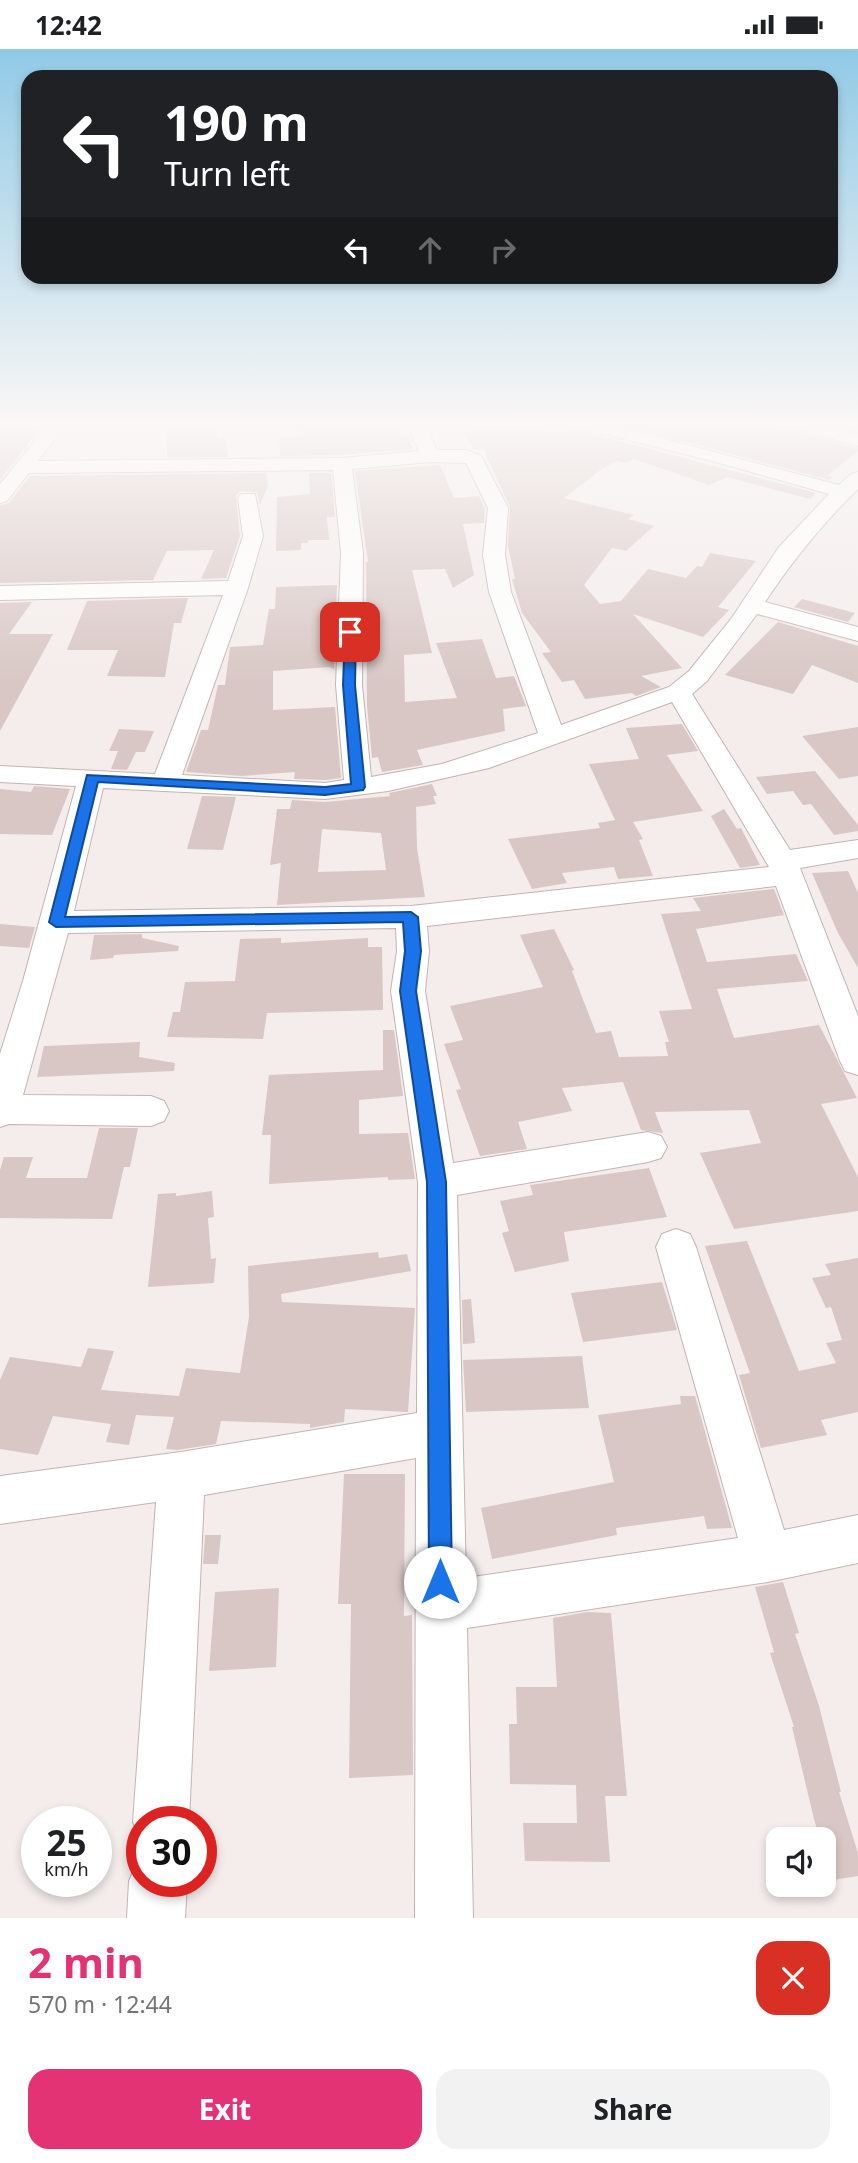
<!DOCTYPE html>
<meta charset="utf-8">
<style>
body{margin:0;font-family:"Noto Sans",sans-serif;background:#f2f2f2;color:#202124;height:100vh;display:flex;flex-direction:column;font-size:26px;white-space:nowrap}
*{box-sizing:border-box;margin:0}
p{font-size:23px;color:#757577}
.icon{flex:none;width:38px;height:38px;fill:none;stroke:currentColor;stroke-width:2;stroke-linecap:round;stroke-linejoin:round}
.map{position:relative;height:1869px;overflow:hidden}
.panel{display:flex;flex-direction:column;background:#fff;flex:1}
.panel>*{flex:none}
.guide{position:absolute;left:21px;top:21px;width:817px;height:214px;border-radius:21px;box-shadow:0 4px 10px #0003;background:#202124;color:#fff;overflow:hidden}
.fabs{position:absolute;left:766px;top:1778px;display:grid;gap:14px}
.fabs a{display:grid;place-items:center;width:70px;height:70px;border-radius:14px;background:#fff;box-shadow:0 4px 10px #0003;font-size:35px}
.speed{position:absolute;left:21px;top:1757px;display:flex;gap:14px;font-size:35px;font-weight:700;text-align:center}
.speed>*{display:grid;place-content:center;width:91px;height:91px;border-radius:50%;background:#fff;box-shadow:0 4px 10px #0003;line-height:1}
.speed small{font-size:18px;font-weight:400}
.speed .limit{border:10px solid #d22;background:#fff;color:#111}
.pin{position:absolute;display:grid;place-items:center;width:60px;height:60px;color:#fff;margin:-30px;border-radius:14px;box-shadow:0 4px 10px #0006}
.me{position:absolute;width:77px;margin:-38px;rotate:0deg;stroke-linejoin:round;filter:drop-shadow(0 0 5px #0008)}
.turn{display:flex;align-items:center;gap:24px;height:147px;padding:0 28px;font-size:32px}
.turn .icon{width:91px;height:91px;stroke-width:2.5}
.turn b{display:block;font-size:49px;line-height:60px}
.lanes{display:flex;align-items:center;height:66px;padding:0 28px;background:#0003;justify-content:center;gap:35px;direction:ltr}
.lanes .off{opacity:.35}
.round{display:grid;place-items:center;flex:none;width:74px;height:74px;border-radius:21px;background:#f2f2f2}
.headline{display:flex;align-items:center;justify-content:space-between;height:119px;padding:0 28px}
h1{font-size:42px;font-weight:700;line-height:52px;color:#e33375}
.cta{display:flex;gap:14px;margin-top:auto;padding:14px 28px}
.cta a{flex:1;height:80px;border-radius:21px;background:#e33375;color:#fff;font-size:28px;font-weight:700;line-height:80px;text-align:center}
.cta a+a{background:#f2f2f2;color:#202124}
.status{display:flex;justify-content:space-between;align-items:center;height:49px;padding:0 35px;background:#fff;direction:ltr}
.status svg{height:19px;fill:currentColor}
.map>svg:first-child{display:block}
</style>
<div class="status"><b>12:42</b><svg viewBox="0 0 49 12"><path d="M0 12V9h3v3zM5 12V6h3v6zM10 12V3h3v9zM15 12V0h3v12zM26 1h20v11H26zM47 4h2v5h-2z"/></svg></div>
<div class="map">
<svg width="858" height="1869" viewBox="0 0 858 1869">
<rect width="100%" height="100%" fill="#f4edec"/>
<g fill="#d8c7c5" fill-rule="evenodd">
<path d="M167 372H216L217 389 225 388 228 408H167Z"/>
<path d="M300 372H398L403 386H407L413 400 342 406 280 407 279 389 304 387Z"/>
<path d="M606 372H777L782 379 858 399V402L827 427 832 428 829 431Z"/>
<path d="M0 374 43 376 0 431Z"/>
<path d="M536 376 545 383 567 384 574 380 816 444 810 450 727 428 709 436 634 410 626 414 617 412 603 419 564 449 634 466 628 470 654 477 626 502 612 499 584 536 600 555 621 552 648 520 686 529 697 517 702 518 710 504 756 512 718 558 729 561 703 588 633 565 682 619 641 627 661 638 636 647 632 644 585 650 574 631 562 633 542 604 551 603 522 564 512 530H515L508 497 510 458 483 400 474 401 463 383Z"/>
<path d="M440 416 454 449 479 447 485 459 484 474 463 475 474 526 453 539 445 520 412 521 432 604 404 606 405 653 457 649 436 594 482 590 496 629 514 627 526 657 503 660 505 682 417 701 423 716 382 723 378 708 372 709 367 657 366 513H368L355 422Z"/>
<path d="M266 424 268 437 260 456 257 443 241 442 236 447 240 487 226 529 201 530 214 501 167 502 153 531 0 534V456L9 454 30 427Z"/>
<path d="M309 424H331L335 468H327L329 491H308V494H301V501L276 502 277 448 310 445Z"/>
<path d="M337 536 334 620 330 618 273 622V661L335 658 341 729 325 731 294 730 295 723 242 727 186 723 201 681H208L218 636H225L230 598 263 596 269 560H275L276 538Z"/>
<path d="M188 549 181 574H174L165 628 107 627 118 601H67L87 552Z"/>
<path d="M802 550 855 564 848 573 794 558Z"/>
<path d="M32 553 9 585H53L0 682V554Z"/>
<path d="M778 573 858 597V634L812 616 793 645 725 626Z"/>
<path d="M682 675 698 702 667 706 703 762 633 773 643 790 639 791 653 827 618 830 614 818 562 824 567 834 532 840 508 790 600 779 598 774 615 771 589 715 639 710 626 679Z"/>
<path d="M858 678V727L839 730 802 687Z"/>
<path d="M119 680 154 682 145 703H136L127 721 111 720 118 702H109Z"/>
<path d="M815 722 858 776V782L834 786 811 755 803 756 793 742 767 745 756 728Z"/>
<path d="M432 735 437 747H433L436 755 416 758 417 799 425 848 277 856 281 814 270 816 277 760H290L292 751 325 753 390 747 389 744ZM322 780 381 784 386 821 318 823Z"/>
<path d="M34 737 70 740 52 786 0 785V740L31 743Z"/>
<path d="M202 747 236 748 223 801 187 800Z"/>
<path d="M724 760 737 780 741 779 760 816 740 819 711 767Z"/>
<path d="M848 822 858 844V919L838 884 812 824Z"/>
<path d="M774 840 784 866 696 880 707 913 796 905 808 932 717 940 734 989 819 976 857 1049 821 1055 858 1128V1162L734 1180 700 1104 761 1094 749 1061 655 1063 663 1084 641 1081 623 1033 562 1039 572 1062 518 1073 527 1100 480 1107 456 1041 461 1040 444 995 463 991 450 957 543 938 520 886 554 880 574 921 572 922 596 984 611 982 619 1008 668 1007 665 993H669L659 962 692 960 661 865 701 862 693 849Z"/>
<path d="M0 875 35 878 29 899 0 897Z"/>
<path d="M142 885V889L179 897 178 902 114 906 113 909 90 911 94 886Z"/>
<path d="M281 889V894L368 889V898H382L383 961 267 964 263 990 167 988 173 963H180L185 933 235 932 240 890Z"/>
<path d="M383 981H394L403 1047 359 1051V1085L408 1084 415 1130 388 1131V1128L269 1135 271 1086H262L269 1026 383 1021Z"/>
<path d="M140 993 139 1008 175 1014 174 1022 37 1028 44 997Z"/>
<path d="M99 1079H138L130 1118H124L112 1170 0 1169V1121L4 1108H33L26 1129H87Z"/>
<path d="M649 1119 667 1168 564 1183 569 1212 515 1223 502 1184 509 1182 500 1152 533 1146 530 1136Z"/>
<path d="M212 1142 214 1168 208 1169 211 1210 216 1209 214 1234 148 1238 158 1145 176 1144V1147Z"/>
<path d="M747 1192 799 1322 836 1314 826 1294 842 1291 831 1258 826 1259 812 1229 831 1226 825 1215 858 1209V1363L821 1371 827 1386 761 1399 739 1326 750 1324 705 1197Z"/>
<path d="M378 1203 379 1209 407 1205 411 1222 281 1245 282 1253 415 1259 408 1363 345 1360 344 1373 310 1379V1375L221 1372 216 1395 177 1401 166 1400 174 1368 136 1366 129 1396 106 1393 111 1375 53 1367 38 1406 0 1400V1331L10 1308 81 1318 88 1299 114 1302 101 1341 179 1347 186 1319 240 1324 249 1268 248 1217Z"/>
<path d="M662 1233 677 1281 583 1293 571 1244Z"/>
<path d="M471 1250 475 1294 463 1295 462 1251Z"/>
<path d="M582 1307 589 1359 466 1363 463 1311Z"/>
<path d="M680 1347H695L732 1479 707 1480 704 1467 616 1479 617 1486 492 1510 481 1459 614 1433 598 1366 681 1355Z"/>
<path d="M344 1425H405L404 1567 412 1566 413 1726 349 1729 351 1555H338Z"/>
<path d="M205 1486H221L218 1515H203Z"/>
<path d="M783 1533 799 1584 795 1585 819 1657 841 1743H839L858 1804V1827L833 1831 824 1803V1790H820L814 1770 792 1678H794L770 1604 774 1603 755 1538Z"/>
<path d="M279 1539 276 1618 209 1622 215 1543Z"/>
<path d="M587 1563 611 1564 627 1747H605L610 1813 525 1812 523 1774H577L576 1736 510 1735 509 1675H517L516 1638H557L553 1569Z"/>
</g>
<g fill="none" stroke-linecap="round" stroke-linejoin="round">
<defs>
<g id="minor">
<path d="M51 372H69L38 412 342 409 419 402 406 372H424L437 401H467L481 407 508 459 505 506 511 543 561 676 669 638 689 622 731 570 779 498 829 445 716 413 569 376 566 372H596L839 436 851 425 858 423V440C822 475 793 511 765 553L858 578V592L757 565 707 632 692 645 790 801 858 791V809L800 819 858 967V1026L845 1022 840 1012 776 837 427 877 429 902 425 942 453 1114 648 1083 661 1087 667 1098 661 1109 648 1113 457 1146 466 1529 738 1489 656 1198 662 1185 676 1180 690 1185 696 1198 784 1481 858 1466V1514L768 1533 467 1579 473 1869H415L416 1409 204 1446 189 1773H142V1793L133 1773 156 1453 0 1475V1427L181 1403 417 1364 418 1133 391 942 397 902 396 879 68 884 23 1046 151 1047 164 1052 169 1062 164 1072 151 1077 9 1075 0 1078V1005L23 932 76 737 0 733V717L155 725 223 546 0 551V537L228 532 243 487 238 449 241 445H255L263 487 248 539 182 726 325 734 344 731 336 636 341 504 333 421 29 424 7 452 0 454V435ZM430 413 466 414 488 459 483 506 489 543 538 684 442 715 371 728 362 636 363 504 352 420ZM672 653 769 818 411 857 74 862 103 739 325 750 388 742 489 719Z"/>
<path d="M780 372H809L858 385V397L783 376Z"/>
<path d="M142 1810V1832H187L185 1869H127L129 1832 138 1812Z"/>
</g>
</defs>
<use href="#minor" stroke="#c2b4b2" stroke-width="2"/>
<use href="#minor" fill="#fff" fill-rule="evenodd"/>
</g>
<linearGradient id="sky" x2="0" y2="1"><stop stop-color="#91cae6"/><stop offset="0.59" stop-color="#faf7f6"/><stop offset="1" stop-color="#faf7f6" stop-opacity="0"/></linearGradient>
<rect width="858" height="634" fill="url(#sky)"/>
<path fill="#1a73e8" stroke="#114b97" stroke-width="2" d="M350 580 356 583 355 636 365 738 363 741 325 746 98 733 65 868 411 863 418 868 421 902 416 942 446 1133 452 1533 449 1542 440 1545 432 1542 429 1533 427 1133 400 942 405 902 403 873 56 878 49 873 87 726 325 738 351 735 343 636 345 583Z"/>
</svg>
<div class="fabs">
<a><svg class="icon" aria-label="sound" viewBox="0 0 24 24"><path d="M4 9h4l5-4v14l-5-4H4zM17 9q2 3 0 6"/></svg></a>
</div>
<div class="speed"><div>25<small>km/h</small></div><div class="limit">30</div></div>
<div class="pin" style="left:350px;top:583px;background:#d93025"><svg class="icon" aria-label="arrive" viewBox="0 0 24 24"><path d="M6 21V4h12l-3 4 3 4H6"/></svg></div>
<svg class="me" style="left:440px;top:1533px" viewBox="-20 -20 40 40"><circle r="19" fill="#fff"/><path d="M0-13L10 11 0 6-10 11z" fill="#1a73e8"/></svg>
<div class="guide">
<div class="turn"><svg class="icon" aria-label="left" viewBox="0 0 24 24"><path d="M17 20v-9H6M10 6l-5 5 5 5"/></svg><div><b>190 m</b>Turn left</div></div>
<div class="lanes"><svg class="icon" aria-label="left" viewBox="0 0 24 24"><path d="M17 20v-9H6M10 6l-5 5 5 5"/></svg><svg class="icon off" aria-label="ahead" viewBox="0 0 24 24"><path d="M12 20V5M6 11l6-6 6 6"/></svg><svg class="icon off" aria-label="right" viewBox="0 0 24 24"><path d="M7 20v-9h11M14 6l5 5-5 5"/></svg></div>
</div>
</div>
<section class="panel">
<div class="headline"><div><h1>2 min</h1><p>570 m · 12:44</p></div><a class="round" style="background:#d93025;color:#fff"><svg class="icon" aria-label="close" viewBox="0 0 24 24"><path d="M6 6l12 12M18 6L6 18"/></svg></a></div>
<div class="cta"><a>Exit</a><a>Share</a></div>
</section>
